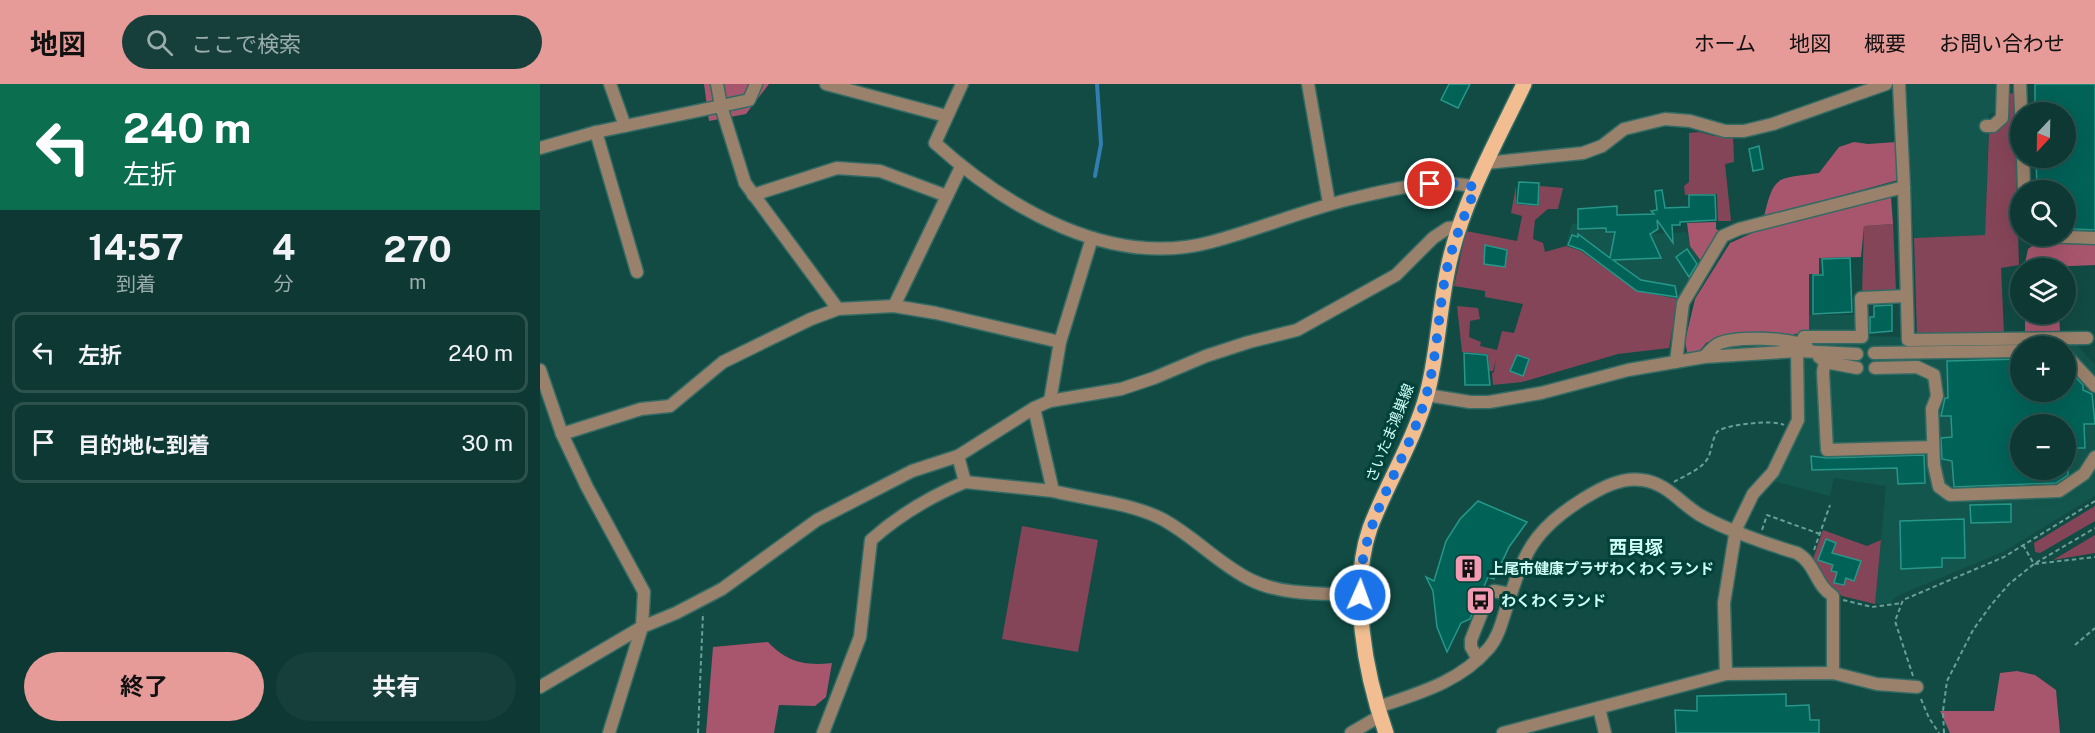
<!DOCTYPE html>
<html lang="ja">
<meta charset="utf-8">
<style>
body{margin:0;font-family:"Public Sans","Noto Sans JP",sans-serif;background:#163f3b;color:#f1f3f6;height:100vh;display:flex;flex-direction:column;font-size:22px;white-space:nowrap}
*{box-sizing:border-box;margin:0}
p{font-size:20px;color:#9aacac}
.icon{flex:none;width:33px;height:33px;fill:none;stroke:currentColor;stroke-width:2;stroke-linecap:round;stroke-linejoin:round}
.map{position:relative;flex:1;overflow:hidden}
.details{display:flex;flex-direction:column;background:#0d3833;width:540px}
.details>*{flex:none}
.guide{background:#0b6e4f;color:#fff;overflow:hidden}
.needle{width:39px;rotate:202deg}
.fabs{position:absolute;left:1470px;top:18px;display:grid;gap:12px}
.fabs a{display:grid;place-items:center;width:66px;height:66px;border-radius:50%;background:#0d3833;box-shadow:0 6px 24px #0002,0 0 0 2px #2d524e;font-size:30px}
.pin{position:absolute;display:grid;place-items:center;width:51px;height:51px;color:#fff;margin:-26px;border:3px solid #fff;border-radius:50%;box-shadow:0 2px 6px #0007}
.me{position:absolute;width:66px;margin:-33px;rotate:2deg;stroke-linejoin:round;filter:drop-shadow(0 0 4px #0008)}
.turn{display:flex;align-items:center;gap:21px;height:126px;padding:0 24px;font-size:27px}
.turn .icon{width:78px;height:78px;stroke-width:2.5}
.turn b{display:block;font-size:42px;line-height:51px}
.eta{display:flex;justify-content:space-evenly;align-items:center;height:102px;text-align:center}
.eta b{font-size:36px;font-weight:700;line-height:42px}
.button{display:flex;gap:12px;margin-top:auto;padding:12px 24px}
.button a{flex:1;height:69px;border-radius:36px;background:#e69b98;color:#111;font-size:24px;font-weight:700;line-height:69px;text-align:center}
.button a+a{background:#163f3b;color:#f1f3f6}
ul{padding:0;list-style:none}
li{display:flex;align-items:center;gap:18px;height:81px;margin:0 12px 9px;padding:0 12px;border:3px solid #2d524e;border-radius:12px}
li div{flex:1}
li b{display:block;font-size:22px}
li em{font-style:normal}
header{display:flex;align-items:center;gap:36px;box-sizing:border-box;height:84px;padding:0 30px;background:#e69b98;color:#111}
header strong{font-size:28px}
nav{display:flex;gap:33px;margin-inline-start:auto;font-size:21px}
.search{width:420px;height:54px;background:#163f3b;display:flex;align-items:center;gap:15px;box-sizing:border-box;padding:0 21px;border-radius:33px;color:#9aacac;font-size:22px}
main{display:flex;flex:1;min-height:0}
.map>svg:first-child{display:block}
</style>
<header>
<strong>地図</strong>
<div class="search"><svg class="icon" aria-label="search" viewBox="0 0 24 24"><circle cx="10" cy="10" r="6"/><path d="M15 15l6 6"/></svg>ここで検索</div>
<nav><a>ホーム</a><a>地図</a><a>概要</a><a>お問い合わせ</a></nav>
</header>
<main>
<section class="details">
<div class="guide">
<div class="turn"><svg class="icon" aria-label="left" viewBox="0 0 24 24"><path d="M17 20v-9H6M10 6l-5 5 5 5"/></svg><div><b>240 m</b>左折</div></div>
</div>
<div class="eta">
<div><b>14:57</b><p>到着</p></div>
<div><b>4</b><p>分</p></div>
<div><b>270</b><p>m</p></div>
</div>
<ul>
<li><svg class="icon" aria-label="left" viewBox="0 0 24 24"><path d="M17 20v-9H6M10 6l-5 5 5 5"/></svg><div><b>左折</b></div><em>240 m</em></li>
<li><svg class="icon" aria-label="arrive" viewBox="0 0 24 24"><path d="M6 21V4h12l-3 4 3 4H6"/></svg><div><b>目的地に到着</b></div><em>30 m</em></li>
</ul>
<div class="button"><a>終了</a><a>共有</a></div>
</section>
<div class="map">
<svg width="1555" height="649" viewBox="0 0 1555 649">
<rect width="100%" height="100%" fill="#114b44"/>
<g fill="#13564d" fill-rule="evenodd">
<path d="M1367 0H1456L1455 29 1449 30 1445 151 1374 154Z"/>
<path d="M1032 139 1045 142 1054 141V145H1064L1065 149 1086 151 1147 148 1150 162 1161 177 1138 215 1097 208 1041 167 1026 161Z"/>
<path d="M1268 231H1318L1327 252 1363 253V261L1535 259 1555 281V412L1463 468 1357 512 1350 519 1335 520 1346 402 1294 394 1290 412 1230 396 1257 353 1263 328 1254 250 1268 249ZM1480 262H1526V308H1480ZM1480 340H1526V386H1480Z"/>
</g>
<g fill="#854558">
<path d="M1474 9 1479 181 1461 184 1464 249 1377 253 1374 154 1445 151 1449 47 1466 10Z"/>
<path d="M1159 48 1174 52 1193 51 1194 78 1185 80 1191 137H1178L1177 110 1145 111 1144 102 1149 98V49Z"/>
<path d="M976 102V120L998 122 1000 102 1023 104 1018 125H1008L995 136 993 155 1003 159 1005 168 1026 162 1041 167 1097 207 1138 215 1129 264 1078 270 982 298 953 301 952 289 954 288 956 276 953 287H949L948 270 922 268 917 222 938 224 940 235 930 237 929 253 941 258 940 262 957 266 962 247 974 249 983 220 945 213V207L914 202 926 147 977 157 982 132 971 129Z"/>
<path d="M1353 140 1356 206 1351 210H1322L1324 142Z"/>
<path d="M1555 422V437L1500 469 1495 468 1494 459Z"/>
<path d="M482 442 558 456 538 568 462 555Z"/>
<path d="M1283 446 1327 462 1341 456 1335 520 1302 512 1284 496 1273 475Z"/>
<path d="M1555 451V469L1513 476Z"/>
</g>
<g fill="#a8566e">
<path d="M164 0H229L206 30 169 37Z"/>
<path d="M1314 58 1328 60 1356 58 1358 96 1224 133C1234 89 1238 95 1279 89L1299 63Z"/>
<path d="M1351 113 1353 140 1324 142 1321 173 1279 174V190H1269V249L1254 250V253H1180L1166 259 1157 270 1147 268 1145 257 1155 215 1190 159 1219 146Z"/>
<path d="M1176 138V145L1180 147 1161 177 1150 162 1147 139Z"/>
<path d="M1555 159V181L1484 184 1488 165 1495 160Z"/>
<path d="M1485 230H1519L1520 248H1485Z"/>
<path d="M228 558C247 578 264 582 292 579L286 613 275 622 239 621 234 649H166L173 563Z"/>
<path d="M1477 587 1495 591 1516 606 1520 649H1410L1400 627H1454L1460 589Z"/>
</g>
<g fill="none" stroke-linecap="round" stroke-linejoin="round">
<path stroke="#307eb2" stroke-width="4" d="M555 92 561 60 557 0"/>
</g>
<g fill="#016258" stroke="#279789" stroke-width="1.5">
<path d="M909 0H930L918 24 901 16Z"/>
<path d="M1495 0H1555V146L1534 145V135H1526V106H1497L1496 74H1526V28H1495Z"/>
<path d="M1219 62 1223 85 1213 87 1209 65Z"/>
<path d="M979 98 999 99 998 121 977 119Z"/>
<path d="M1122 106 1125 124 1149 123V111H1175L1176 136 1140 138V141H1132L1133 159 1117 136 1118 145 1110 150 1121 174 1073 176 1101 196 1135 202 1137 213 1097 207 1042 166 1028 161 1032 151 1038 153V150L1070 174 1075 148H1066V144L1038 145V125L1077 122V131L1114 130 1111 127 1117 126 1115 107Z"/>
<path d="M945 161 967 166 965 183 944 180Z"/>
<path d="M1147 165 1157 180 1149 193 1136 173Z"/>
<path d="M1310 174 1312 228 1273 230V191H1283L1282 175Z"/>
<path d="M1352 221V247L1330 249V233H1334V222Z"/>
<path d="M924 269 947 271 950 301H925Z"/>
<path d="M977 271 989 275 983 292 970 287Z"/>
<path d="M1480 275V308H1526V283L1543 301V306L1552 310 1555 340H1544L1545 364H1526V340H1480V386H1528V391L1516 399 1414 403 1412 377 1402 375 1401 354 1412 353 1411 332H1401L1405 314H1408L1407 277Z"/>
<path d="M1384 371 1385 399 1358 400 1357 384 1272 386 1271 372 1287 374Z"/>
<path d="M938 417 987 438 969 463 954 495 948 493 930 535 921 539 907 568 897 543 893 507 886 493 894 497 906 457 920 435Z"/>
<path d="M1471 420V438L1431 439 1430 421Z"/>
<path d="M1424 435 1425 474H1402V483L1361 485 1360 437Z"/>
<path d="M1286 455 1296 459 1292 469 1321 477 1314 497 1306 494 1304 501 1294 499 1297 488 1291 487 1293 481 1278 476Z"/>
<path d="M1246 610V622L1269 621 1270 636H1279V649H1136L1135 626 1157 627V612Z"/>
</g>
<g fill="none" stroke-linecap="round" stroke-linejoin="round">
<defs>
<g id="minor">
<path d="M70 0 85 42"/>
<path d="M177 0 181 22 209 16 216 0"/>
<path d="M286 0 406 32"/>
<path d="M422 0 395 59C467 124 570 185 671 158 721 145 768 124 819 113 857 104 896 94 936 103"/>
<path d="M768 0 789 119"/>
<path d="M1480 0 1481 28"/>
<path d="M1446 42H1453L1462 34 1463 0"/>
<path d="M56 48 97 188"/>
<path d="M0 64 56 48 181 22 205 99 298 225"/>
<path d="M1483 74 1484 106"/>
<path d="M946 79 1043 69 1062 62 1084 45 1125 35 1150 37 1185 47H1204L1233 40 1346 0"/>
<path d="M1364 103 1368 256 1547 254"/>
<path d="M213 111 297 84 340 87 407 112"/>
<path d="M1499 152 1555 154"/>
<path d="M354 222 421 83"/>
<path d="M1259 267 1264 253H1322L1321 214 1366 212"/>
<path d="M1334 269 1480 267"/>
<path d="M1526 271 1555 302"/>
<path d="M1164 273C1168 269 1173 263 1178 260 1194 252 1251 253 1267 263"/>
<path d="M1279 273 1285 278 1317 284"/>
<path d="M1136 278 1143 219 1183 152 1199 145 1364 103 1359 0"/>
<path d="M1285 278 1283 288 1287 366 1393 363"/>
<path d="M1335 284 1377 283 1394 291 1397 312 1392 325 1394 381 1399 403 1410 411 1519 407 1544 390 1555 373"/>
<path d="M0 286 22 350 47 403 104 508 102 543 69 649"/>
<path d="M887 311 930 318H949L1001 309 1088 286 1164 273 1259 267 1317 270"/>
<path d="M510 317 520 258 552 154"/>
<path d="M494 324 513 407C548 416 587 418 620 434 652 450 678 480 711 496 743 512 785 509 820 511"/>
<path d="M22 350 101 325 130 322 183 278 271 235 298 225 354 222 396 229 520 258"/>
<path d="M425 398 513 407"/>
<path d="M938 575 931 563V556L949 510 954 507 971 510"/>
<path d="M1186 590 1184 519 1196 445 1213 410 1233 388 1258 336 1257 267"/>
<path d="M0 603 102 543 136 529 182 505 277 436 372 387 418 372 494 324 510 317 581 305 614 294 666 272 709 258 757 246 856 191 893 154 908 144 920 143"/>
<path d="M838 623C879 609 920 598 949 564 959 552 962 537 967 522 984 469 993 446 1043 415 1061 404 1081 393 1102 396 1127 399 1140 419 1160 431 1184 445 1230 461 1257 469 1276 480 1275 501 1293 512V589"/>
<path d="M1059 624 1065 649"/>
<path d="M283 649 320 553 331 456C359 431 389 413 425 398L418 372"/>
<path d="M811 649 840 632"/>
<path d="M963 649 1186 590 1293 589 1337 600 1377 603"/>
</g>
<path id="major" d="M846 649C825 590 809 504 830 444 847 399 874 357 887 310 899 265 899 217 911 171 926 111 958 55 984 0"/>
</defs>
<use href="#minor" stroke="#336b64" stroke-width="15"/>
<use href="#major" stroke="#336b64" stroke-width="18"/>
<g stroke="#699f97" stroke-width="2" stroke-dasharray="4.5 3" stroke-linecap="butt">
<path d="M1134 398C1144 392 1162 385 1168 374 1172 366 1172 355 1177 348 1182 341 1235 335 1244 341"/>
<path d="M1222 446 1227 431 1280 450"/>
<path d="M1483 461 1494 480 1555 473"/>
<path d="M1274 466 1290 421"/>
<path d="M1303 516 1332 523 1362 519"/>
<path d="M1535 561 1555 544"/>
<path d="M1373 592 1355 537 1363 516 1464 473 1555 417"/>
<path d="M1381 615 1389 634 1399 649"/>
<path d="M158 649 163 529"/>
<path d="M1404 649 1403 627 1407 597 1433 546 1451 521 1469 500 1494 480 1555 444"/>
</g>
<use href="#minor" stroke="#9a816b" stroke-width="12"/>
<use href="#major" stroke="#f2be91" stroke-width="15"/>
</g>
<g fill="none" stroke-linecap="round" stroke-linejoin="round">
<path stroke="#1a73e8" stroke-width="10" stroke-dasharray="0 18" d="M820 511C818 438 867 380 886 312 897 274 898 233 905 194 911 162 924 133 936 103L910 99 890 100"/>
</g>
<defs>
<symbol id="building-square" viewBox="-11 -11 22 22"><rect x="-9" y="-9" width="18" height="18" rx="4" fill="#f19ab1" stroke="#014139"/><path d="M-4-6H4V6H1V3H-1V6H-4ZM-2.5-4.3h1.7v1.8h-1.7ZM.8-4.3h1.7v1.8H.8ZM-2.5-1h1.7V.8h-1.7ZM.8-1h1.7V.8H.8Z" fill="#111"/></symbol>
<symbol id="bus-square" viewBox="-11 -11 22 22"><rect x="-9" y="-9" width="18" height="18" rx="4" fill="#f19ab1" stroke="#014139"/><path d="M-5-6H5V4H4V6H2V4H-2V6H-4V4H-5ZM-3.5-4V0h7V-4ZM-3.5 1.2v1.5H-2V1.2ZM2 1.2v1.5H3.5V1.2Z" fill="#111"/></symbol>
</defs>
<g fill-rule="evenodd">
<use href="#building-square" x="912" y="468" width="33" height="33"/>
<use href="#bus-square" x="924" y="500" width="33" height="33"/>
</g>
<g text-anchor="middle" stroke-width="6" stroke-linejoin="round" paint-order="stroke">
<g font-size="15" fill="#cdfdf4" stroke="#014139">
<text transform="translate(850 349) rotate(-68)" y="5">さいたま鴻巣線</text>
</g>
<g font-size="15" font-weight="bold" fill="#cdfdf4" stroke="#014139" text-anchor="start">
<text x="949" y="490">上尾市健康プラザわくわくランド</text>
<text x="961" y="522">わくわくランド</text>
</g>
<g font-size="18" font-weight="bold" fill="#cdfdf4" stroke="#014139">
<text x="1096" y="470">西貝塚</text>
</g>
</g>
</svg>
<div class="fabs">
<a><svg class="needle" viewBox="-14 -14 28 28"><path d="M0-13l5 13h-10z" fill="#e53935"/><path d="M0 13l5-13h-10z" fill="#9aacac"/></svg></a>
<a><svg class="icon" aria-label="search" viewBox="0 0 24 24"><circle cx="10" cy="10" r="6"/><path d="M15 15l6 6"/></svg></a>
<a><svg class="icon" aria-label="layers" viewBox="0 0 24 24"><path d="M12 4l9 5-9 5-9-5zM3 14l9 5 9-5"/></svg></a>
<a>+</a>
<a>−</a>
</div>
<div class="pin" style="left:890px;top:100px;background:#d93025"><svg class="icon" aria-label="arrive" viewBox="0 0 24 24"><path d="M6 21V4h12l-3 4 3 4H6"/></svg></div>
<svg class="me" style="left:820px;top:511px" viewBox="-20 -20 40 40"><circle r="17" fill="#1a73e8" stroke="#fff" stroke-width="3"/><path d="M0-11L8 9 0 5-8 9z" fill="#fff"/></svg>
</div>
</main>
